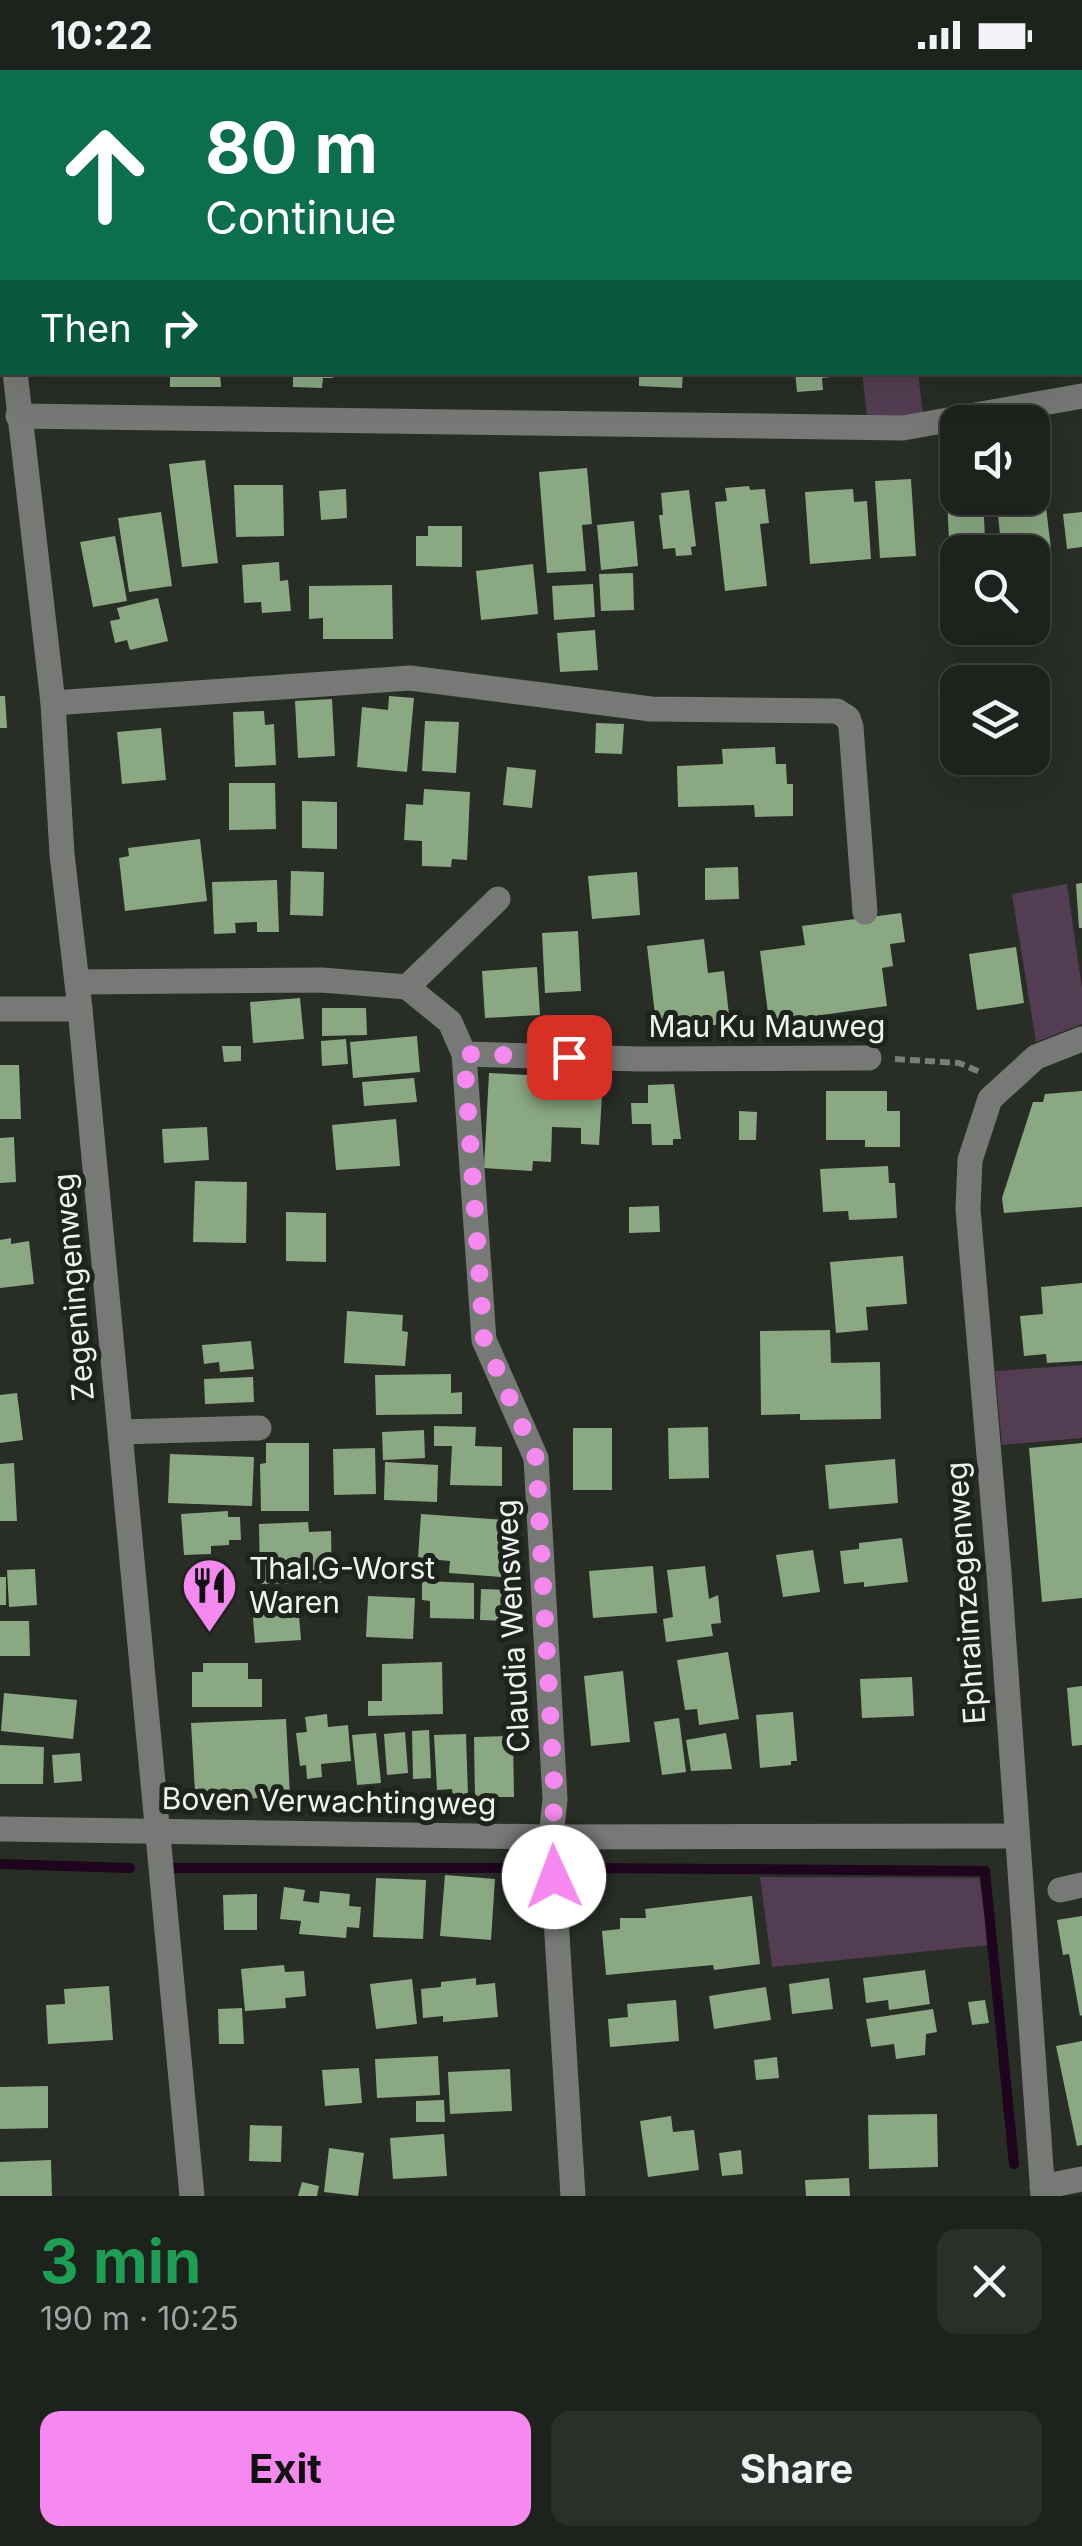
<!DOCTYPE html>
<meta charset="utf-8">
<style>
body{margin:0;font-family:Inter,sans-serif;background:#2b2f29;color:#f1f3f6;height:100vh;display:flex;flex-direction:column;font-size:38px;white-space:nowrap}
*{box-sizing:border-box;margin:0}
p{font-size:32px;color:#a1a4a3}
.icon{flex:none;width:55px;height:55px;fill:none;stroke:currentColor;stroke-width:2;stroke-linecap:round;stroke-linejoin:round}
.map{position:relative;height:2126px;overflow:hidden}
.sheet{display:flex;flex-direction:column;background:#1e221c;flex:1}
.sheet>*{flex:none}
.guide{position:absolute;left:0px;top:0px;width:1082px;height:305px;box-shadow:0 10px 40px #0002,0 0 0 2px #3c3f3b;background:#0b6e4f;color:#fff;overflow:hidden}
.controls{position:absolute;left:940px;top:335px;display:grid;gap:20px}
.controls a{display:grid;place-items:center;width:110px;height:110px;border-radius:20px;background:#1e221c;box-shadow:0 10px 40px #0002,0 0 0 2px #3c3f3b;font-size:50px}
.pin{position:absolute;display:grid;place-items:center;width:85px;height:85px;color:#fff;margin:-42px;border-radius:20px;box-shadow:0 5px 15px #0006}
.me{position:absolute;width:110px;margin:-55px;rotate:358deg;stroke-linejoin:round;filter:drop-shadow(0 0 8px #0008)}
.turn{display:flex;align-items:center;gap:35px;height:210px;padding:0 40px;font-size:45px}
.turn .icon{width:130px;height:130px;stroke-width:2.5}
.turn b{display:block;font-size:70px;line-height:85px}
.then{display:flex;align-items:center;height:95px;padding:0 40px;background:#0003;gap:20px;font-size:38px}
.round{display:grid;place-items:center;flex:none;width:105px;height:105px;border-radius:20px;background:#2b2f29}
.summary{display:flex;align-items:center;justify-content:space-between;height:170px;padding:0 40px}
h1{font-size:60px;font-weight:700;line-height:75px;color:#1e9e55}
.primary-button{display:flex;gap:20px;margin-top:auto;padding:20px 40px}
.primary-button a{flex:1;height:115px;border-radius:20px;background:#f589ef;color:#111;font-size:40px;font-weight:700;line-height:115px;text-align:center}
.primary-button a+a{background:#2b2f29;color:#f1f3f6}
.status{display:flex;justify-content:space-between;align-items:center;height:70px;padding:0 50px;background:#1e221c;direction:ltr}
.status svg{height:28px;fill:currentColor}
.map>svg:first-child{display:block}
</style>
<div class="status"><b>10:22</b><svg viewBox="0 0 49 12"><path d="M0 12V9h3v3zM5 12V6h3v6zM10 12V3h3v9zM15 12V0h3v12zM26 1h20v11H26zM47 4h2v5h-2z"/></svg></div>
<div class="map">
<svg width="1082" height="2126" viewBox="0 0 1082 2126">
<rect width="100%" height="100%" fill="#282d26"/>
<g fill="#533d52">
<path d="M862 303H918L923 344 897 348 867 346Z"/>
<path d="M1067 814 1082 919V954L1036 972 1012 824Z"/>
<path d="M1082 1295V1368L1002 1375 995 1301Z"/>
<path d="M760 1807 979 1808 989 1875 772 1897Z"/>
</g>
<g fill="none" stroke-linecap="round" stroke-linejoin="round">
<g stroke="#1e041d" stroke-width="10">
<path d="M0 1794 130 1798"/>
<path d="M165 1798H529"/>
<path d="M580 1798 985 1801 1014 2094"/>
</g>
</g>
<g fill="#8aa983">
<path d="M170 302H220L221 317H170Z"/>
<path d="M293 302H333V308H323L322 318 293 317Z"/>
<path d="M639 302H683L682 318 639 316Z"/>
<path d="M795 302H847V305L822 308 823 320 797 322Z"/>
<path d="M1038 371 1051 479 1002 482 996 428H1032V372Z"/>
<path d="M205 390 218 493 182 497 169 394Z"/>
<path d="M587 398 592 454 582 455 586 501 547 503 539 402Z"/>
<path d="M958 404V428H983L985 469 949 471 946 405Z"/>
<path d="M911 409 916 486 880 488 875 411Z"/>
<path d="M234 415H283L284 466 236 467Z"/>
<path d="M749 416 750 420 765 419 769 453 760 454 767 516 725 521 715 432 727 431 725 418Z"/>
<path d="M346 419 347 448 321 450 319 421Z"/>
<path d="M853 419 854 432 867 431 871 489 810 494 805 422Z"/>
<path d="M689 420 696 476 691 477 692 485 676 486 675 478 663 479 659 445H663L661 423Z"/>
<path d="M161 442 172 516 129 522 118 448Z"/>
<path d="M1082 442V477L1067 479 1063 444Z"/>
<path d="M634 451 638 496 601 500 597 455Z"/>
<path d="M428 456H462V497L416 496V466H428Z"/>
<path d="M115 466 127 531 93 537 80 472Z"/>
<path d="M279 492 280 511 288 510 291 541 262 543 261 532 244 533 242 495Z"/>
<path d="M533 494 538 544 481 550 476 501Z"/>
<path d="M633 503 634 540 601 541 599 504Z"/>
<path d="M593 514 595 547 554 550 552 516Z"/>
<path d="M392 515 393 569H323V548L309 549V516Z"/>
<path d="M158 528 168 571 130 580 127 570 115 573 110 551 120 549 117 538Z"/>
<path d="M595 560 598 600 560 602 557 563Z"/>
<path d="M0 626H5L7 658H0Z"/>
<path d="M389 626 414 628 407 702 357 697 362 637 388 640Z"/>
<path d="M332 629 335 686 298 688 295 631Z"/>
<path d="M264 641 265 655 274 654 276 695 235 697 233 642Z"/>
<path d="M425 651 459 652 456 703 422 701Z"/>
<path d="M596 653 624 654 622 684 595 683Z"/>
<path d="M161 658 166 710 122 714 117 662Z"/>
<path d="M775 677 776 694H786L787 714H793V746L755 747 754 735 678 737 677 696 723 694 722 679Z"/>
<path d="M507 697 536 700 532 738 503 735Z"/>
<path d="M229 713H275L276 759 229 760Z"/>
<path d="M424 719 470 722 467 790 452 789 451 797 422 796V771L404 770 406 734 423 735Z"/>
<path d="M302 731 337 732V779L302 778Z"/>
<path d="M200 769 207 831 125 841 119 788 129 786 128 778Z"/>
<path d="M738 797 739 829 705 830V798Z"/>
<path d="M291 801 324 802 323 846 290 845Z"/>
<path d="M637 802 640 845 592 849 588 806Z"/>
<path d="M277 810 279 862H257V852L235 853 236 863 214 864 212 812Z"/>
<path d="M1082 813V858H1079L1076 814Z"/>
<path d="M901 843 905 872 890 874 893 896 882 898 887 936 814 946 816 962 765 969 762 944 768 943 760 881 805 875 802 856Z"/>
<path d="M578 861 581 921 545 923 542 863Z"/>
<path d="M704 869 708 903 724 901 730 953 657 962 647 876Z"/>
<path d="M1016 877 1024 933 977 940 969 884Z"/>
<path d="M537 897 540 945 485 948 482 901Z"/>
<path d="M300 928 304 969 253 973 250 932Z"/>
<path d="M322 938H366L367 965 322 966Z"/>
<path d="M417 966 420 1002 353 1008 350 972Z"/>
<path d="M346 969 348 994 322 996 321 971Z"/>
<path d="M222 976H241V991L224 992Z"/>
<path d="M0 995H19L21 1049H0Z"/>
<path d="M489 1003 603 1009 599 1075 581 1074V1058L552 1057 551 1092 533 1091 532 1101 484 1098Z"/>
<path d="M414 1008 417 1032 364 1036 362 1012Z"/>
<path d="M674 1014 681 1069H673V1075H652L651 1054H632L631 1033H648V1015Z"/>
<path d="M826 1021H887V1041H900V1077H865V1070H826Z"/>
<path d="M1082 1021V1137L1004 1143 1002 1128 1033 1032H1043L1045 1024Z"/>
<path d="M739 1041 757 1042 756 1070H739Z"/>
<path d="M396 1049 400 1096 336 1100 332 1055Z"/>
<path d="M207 1057 209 1090 164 1093 162 1059Z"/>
<path d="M14 1067 16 1112 0 1113V1068Z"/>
<path d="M888 1096 889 1113H895L897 1148 849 1150 848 1141 823 1142 820 1099Z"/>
<path d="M195 1111 247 1112 246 1173 193 1172Z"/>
<path d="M659 1136 660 1162 629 1163V1137Z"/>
<path d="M286 1142 326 1143V1192L286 1191Z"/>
<path d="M11 1168V1174L29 1171 34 1214 0 1218V1170Z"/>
<path d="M903 1186 907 1234 866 1237 868 1260 836 1263 830 1192Z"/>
<path d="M1082 1213V1291L1047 1293 1046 1284 1024 1286 1020 1246 1043 1244 1041 1217Z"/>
<path d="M347 1241 403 1245 402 1261 408 1262 405 1296 344 1293Z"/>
<path d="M830 1260 831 1293 880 1292 881 1349 800 1350V1344L761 1345 760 1261Z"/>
<path d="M251 1271 254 1299 220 1302 219 1292 204 1294 202 1275Z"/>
<path d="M451 1304V1323L462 1322V1344L376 1345 375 1305Z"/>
<path d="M253 1307 254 1332 205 1334 204 1309Z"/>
<path d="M17 1323 23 1370 0 1373V1325Z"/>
<path d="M434 1356 476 1357 475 1376 502 1377V1416L450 1415 452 1376H434Z"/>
<path d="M708 1357 709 1408 669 1409 668 1358Z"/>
<rect x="573" y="1358" width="39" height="62"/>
<path d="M424 1360 425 1388 383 1390 382 1362Z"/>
<path d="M266 1373H309V1441H261L260 1394 266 1393Z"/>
<path d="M1082 1373V1528L1042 1532 1029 1378Z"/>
<path d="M375 1378 376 1424 334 1425 333 1379Z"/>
<path d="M170 1384 254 1387 252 1436 168 1433Z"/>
<path d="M895 1389 898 1433 829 1439 825 1395Z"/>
<path d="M385 1392 438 1395 437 1432 384 1430Z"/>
<path d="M14 1393 17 1451H0V1394Z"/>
<path d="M228 1441V1447H240L241 1470H229V1475L211 1476V1484L184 1485 181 1444Z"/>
<path d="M421 1444 505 1450 501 1507 449 1503 450 1491 418 1488Z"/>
<path d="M308 1452 309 1462 331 1461 332 1512 260 1514 259 1454Z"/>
<path d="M902 1468 908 1512 864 1517V1512L844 1514 840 1481 859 1479V1473Z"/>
<path d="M813 1480 820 1522 783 1527 776 1485Z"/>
<path d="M653 1496 657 1543 593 1548 589 1501Z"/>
<path d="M705 1496 709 1529 718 1525 721 1553 711 1554 713 1566 666 1572 663 1549 673 1547 667 1500Z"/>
<path d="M35 1499 37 1535 9 1537 7 1500Z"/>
<rect x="0" y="1507" width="6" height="28"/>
<path d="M422 1511 474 1513V1549L430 1548V1531L422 1530Z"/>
<path d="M481 1519 512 1520 510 1551 480 1550Z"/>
<path d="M368 1526 415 1528 413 1569 366 1567Z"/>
<path d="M298 1533 301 1570 255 1573 252 1536Z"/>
<path d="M0 1551H29L30 1586H0Z"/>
<path d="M728 1582 739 1649 699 1655 697 1639 685 1640 677 1590Z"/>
<path d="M442 1592 443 1644 368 1646V1631H382V1594Z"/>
<path d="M203 1593H248V1609H262V1637H192V1602H203Z"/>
<path d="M623 1601 630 1672 591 1676 584 1606Z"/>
<path d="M912 1607 914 1646 862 1648 860 1609Z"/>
<path d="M1082 1616V1675L1072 1676 1067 1618Z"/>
<path d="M4 1623 77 1630 73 1669 1 1661Z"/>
<path d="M793 1642 797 1691H791V1695L760 1698 756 1645Z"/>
<path d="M327 1644 328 1657 348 1655 351 1691 321 1694 322 1707 307 1709 306 1695 300 1696 296 1663 307 1662 305 1647Z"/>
<path d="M679 1648 686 1702 662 1705 654 1652Z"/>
<path d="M286 1649 290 1726 229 1730V1720L195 1722 191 1653Z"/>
<path d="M429 1660 431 1708 413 1709 412 1661Z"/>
<path d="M405 1662 408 1703 387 1705 384 1664Z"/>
<path d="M376 1663 381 1713 357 1715 352 1665Z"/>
<path d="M726 1663 732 1699 691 1701 686 1670Z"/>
<path d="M466 1664 468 1725 453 1726 452 1719 437 1720 434 1665Z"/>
<path d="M513 1666 514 1727H475L474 1667Z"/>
<path d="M0 1675 44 1677 43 1714H0Z"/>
<path d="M80 1683 82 1711 54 1713 52 1685Z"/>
<path d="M445 1805 495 1809 491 1870 440 1866Z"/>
<path d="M376 1808 426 1810 423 1869 373 1867Z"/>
<path d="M284 1817 305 1820 303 1831 319 1833 320 1821 350 1824 349 1836 361 1837 359 1858 347 1857 346 1868 299 1864 301 1851 280 1849Z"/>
<path d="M257 1824V1860H224L223 1825Z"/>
<path d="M752 1826 760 1894 714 1900 713 1895 606 1905 602 1861 620 1859V1848H646L645 1839Z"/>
<path d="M1082 1846V1945L1080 1946 1069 1884 1063 1885 1057 1850Z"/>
<path d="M284 1895 285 1902 304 1901 306 1926 285 1928 286 1938 245 1941 241 1899Z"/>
<path d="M925 1900 930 1934 889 1940 888 1930 866 1933 863 1908Z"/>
<path d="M476 1908V1915L495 1913 498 1947 443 1952V1946L423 1948 421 1919 441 1917V1912Z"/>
<path d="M829 1908 833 1939 792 1944 789 1914Z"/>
<path d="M412 1909 417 1954 376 1959 370 1914Z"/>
<path d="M109 1916 113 1970 48 1974 46 1935 65 1934 64 1919Z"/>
<path d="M766 1917 771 1950 714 1959 709 1926Z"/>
<path d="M676 1930 679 1971 610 1977 608 1949 628 1947 627 1934Z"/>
<path d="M985 1930 989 1953 972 1955 968 1932Z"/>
<path d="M242 1938 244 1974H219L218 1939Z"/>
<path d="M933 1939 937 1962 926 1964 925 1985 896 1989 894 1974 871 1977 866 1949Z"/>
<path d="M1082 1971V2075L1077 2076 1056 1976Z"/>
<path d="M438 1986 440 2025 377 2028 375 1989Z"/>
<path d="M777 1987 779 2008 756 2010 754 1990Z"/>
<path d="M359 1998 362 2033 325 2036 322 2000Z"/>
<path d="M510 1999 512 2041 450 2044 448 2002Z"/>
<path d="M48 2016V2058L0 2059V2017Z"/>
<path d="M444 2030 445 2052H416V2031Z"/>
<path d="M937 2044 938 2097 869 2099 868 2045Z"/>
<path d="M671 2046 673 2062 694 2060 699 2100 648 2107 640 2051Z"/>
<path d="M250 2055 282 2056 281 2092 249 2091Z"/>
<path d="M444 2064 447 2106 393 2109 390 2068Z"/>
<path d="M329 2078 364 2083 358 2126 324 2122Z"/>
<path d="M741 2080 743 2104 722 2106 719 2083Z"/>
<path d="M51 2090 52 2126H0V2092Z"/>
<path d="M849 2108 850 2126H806L805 2110Z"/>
<path d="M302 2112 319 2116 317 2126H298Z"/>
</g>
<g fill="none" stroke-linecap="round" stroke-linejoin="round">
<path stroke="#797e78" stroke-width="6" stroke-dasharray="10 5" stroke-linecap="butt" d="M895 989 959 993 980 1002"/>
<g stroke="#767975" stroke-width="25">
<path d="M1080 50H1082"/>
<path d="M0 152 2 170"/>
<path d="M0 215 2 214"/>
<path d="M15 302 53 633 62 784 80 939 192 2126"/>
<path d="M18 346 903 358 1082 326"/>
<path d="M53 633 410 608 651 639 837 641 848 648 851 657 865 842"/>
<path d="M498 829 407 917 450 952 464 984 484 1270 536 1388 555 1729 551 1767 573 2126"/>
<path d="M77 912 322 910 407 917"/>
<path d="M0 939H80"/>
<path d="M464 984 640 989 869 988"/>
<path d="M121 1362 259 1358"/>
<path d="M0 1759 551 1767 1016 1766"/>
<path d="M1060 1820 1082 1815"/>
<path d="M1042 2117 1082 2109"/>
<path d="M1043 2126 999 1503 968 1139 970 1090 990 1029 1036 987 1082 969"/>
</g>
</g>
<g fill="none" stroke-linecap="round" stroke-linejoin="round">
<path stroke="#f589ef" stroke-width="18" stroke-dasharray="0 32.4" d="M554 1807 551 1767 555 1730 536 1388 484 1270 464 984 569 987"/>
</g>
<defs>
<symbol id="restaurant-pin" viewBox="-11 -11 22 30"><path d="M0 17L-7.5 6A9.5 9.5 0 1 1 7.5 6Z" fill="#f589ef" stroke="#1e231d"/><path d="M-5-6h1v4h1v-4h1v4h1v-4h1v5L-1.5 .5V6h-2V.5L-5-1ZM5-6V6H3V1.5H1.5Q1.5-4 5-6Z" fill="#111"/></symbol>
</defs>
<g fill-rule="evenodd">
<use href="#restaurant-pin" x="178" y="1484" width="63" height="86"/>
</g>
<g text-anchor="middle" stroke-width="10" stroke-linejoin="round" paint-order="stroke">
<g font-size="30" fill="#f0f3ef" stroke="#1e231d">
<text x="767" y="967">Mau Ku Mauweg</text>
<text transform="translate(74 1217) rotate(-95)" y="10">Zegeningenweg</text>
<text transform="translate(966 1523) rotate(-94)" y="10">Ephraimzegenweg</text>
<text transform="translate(513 1556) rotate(-93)" y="10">Claudia Wensweg</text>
<text transform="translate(329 1732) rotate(1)" y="10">Boven Verwachtingweg</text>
</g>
<g font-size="30" fill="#f0f3ef" stroke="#1e231d" text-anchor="start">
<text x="249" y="1509">Thal.G-Worst<tspan x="249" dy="34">Waren</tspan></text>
</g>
</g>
</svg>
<div class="controls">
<a><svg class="icon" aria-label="sound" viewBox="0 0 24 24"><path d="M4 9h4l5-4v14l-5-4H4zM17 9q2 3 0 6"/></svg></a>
<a><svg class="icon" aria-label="search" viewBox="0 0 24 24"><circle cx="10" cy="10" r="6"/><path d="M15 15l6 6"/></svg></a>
<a><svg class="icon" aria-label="layers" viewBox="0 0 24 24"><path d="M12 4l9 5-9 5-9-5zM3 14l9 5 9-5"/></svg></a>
</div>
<div class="pin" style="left:569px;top:987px;background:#d93025"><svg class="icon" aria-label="arrive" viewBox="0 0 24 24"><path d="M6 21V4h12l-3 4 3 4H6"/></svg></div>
<svg class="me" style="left:554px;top:1807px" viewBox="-20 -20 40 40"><circle r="19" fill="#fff"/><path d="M0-13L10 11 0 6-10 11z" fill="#f589ef"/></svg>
<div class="guide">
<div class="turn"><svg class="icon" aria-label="ahead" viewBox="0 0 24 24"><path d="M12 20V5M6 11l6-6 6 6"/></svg><div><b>80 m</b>Continue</div></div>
<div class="then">Then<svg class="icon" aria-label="right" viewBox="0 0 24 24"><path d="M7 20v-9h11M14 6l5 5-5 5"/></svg></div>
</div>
</div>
<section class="sheet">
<div class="summary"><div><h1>3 min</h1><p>190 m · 10:25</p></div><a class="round"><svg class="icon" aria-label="close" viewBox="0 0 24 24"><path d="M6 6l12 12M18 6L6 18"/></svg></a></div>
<div class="primary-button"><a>Exit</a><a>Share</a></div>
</section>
